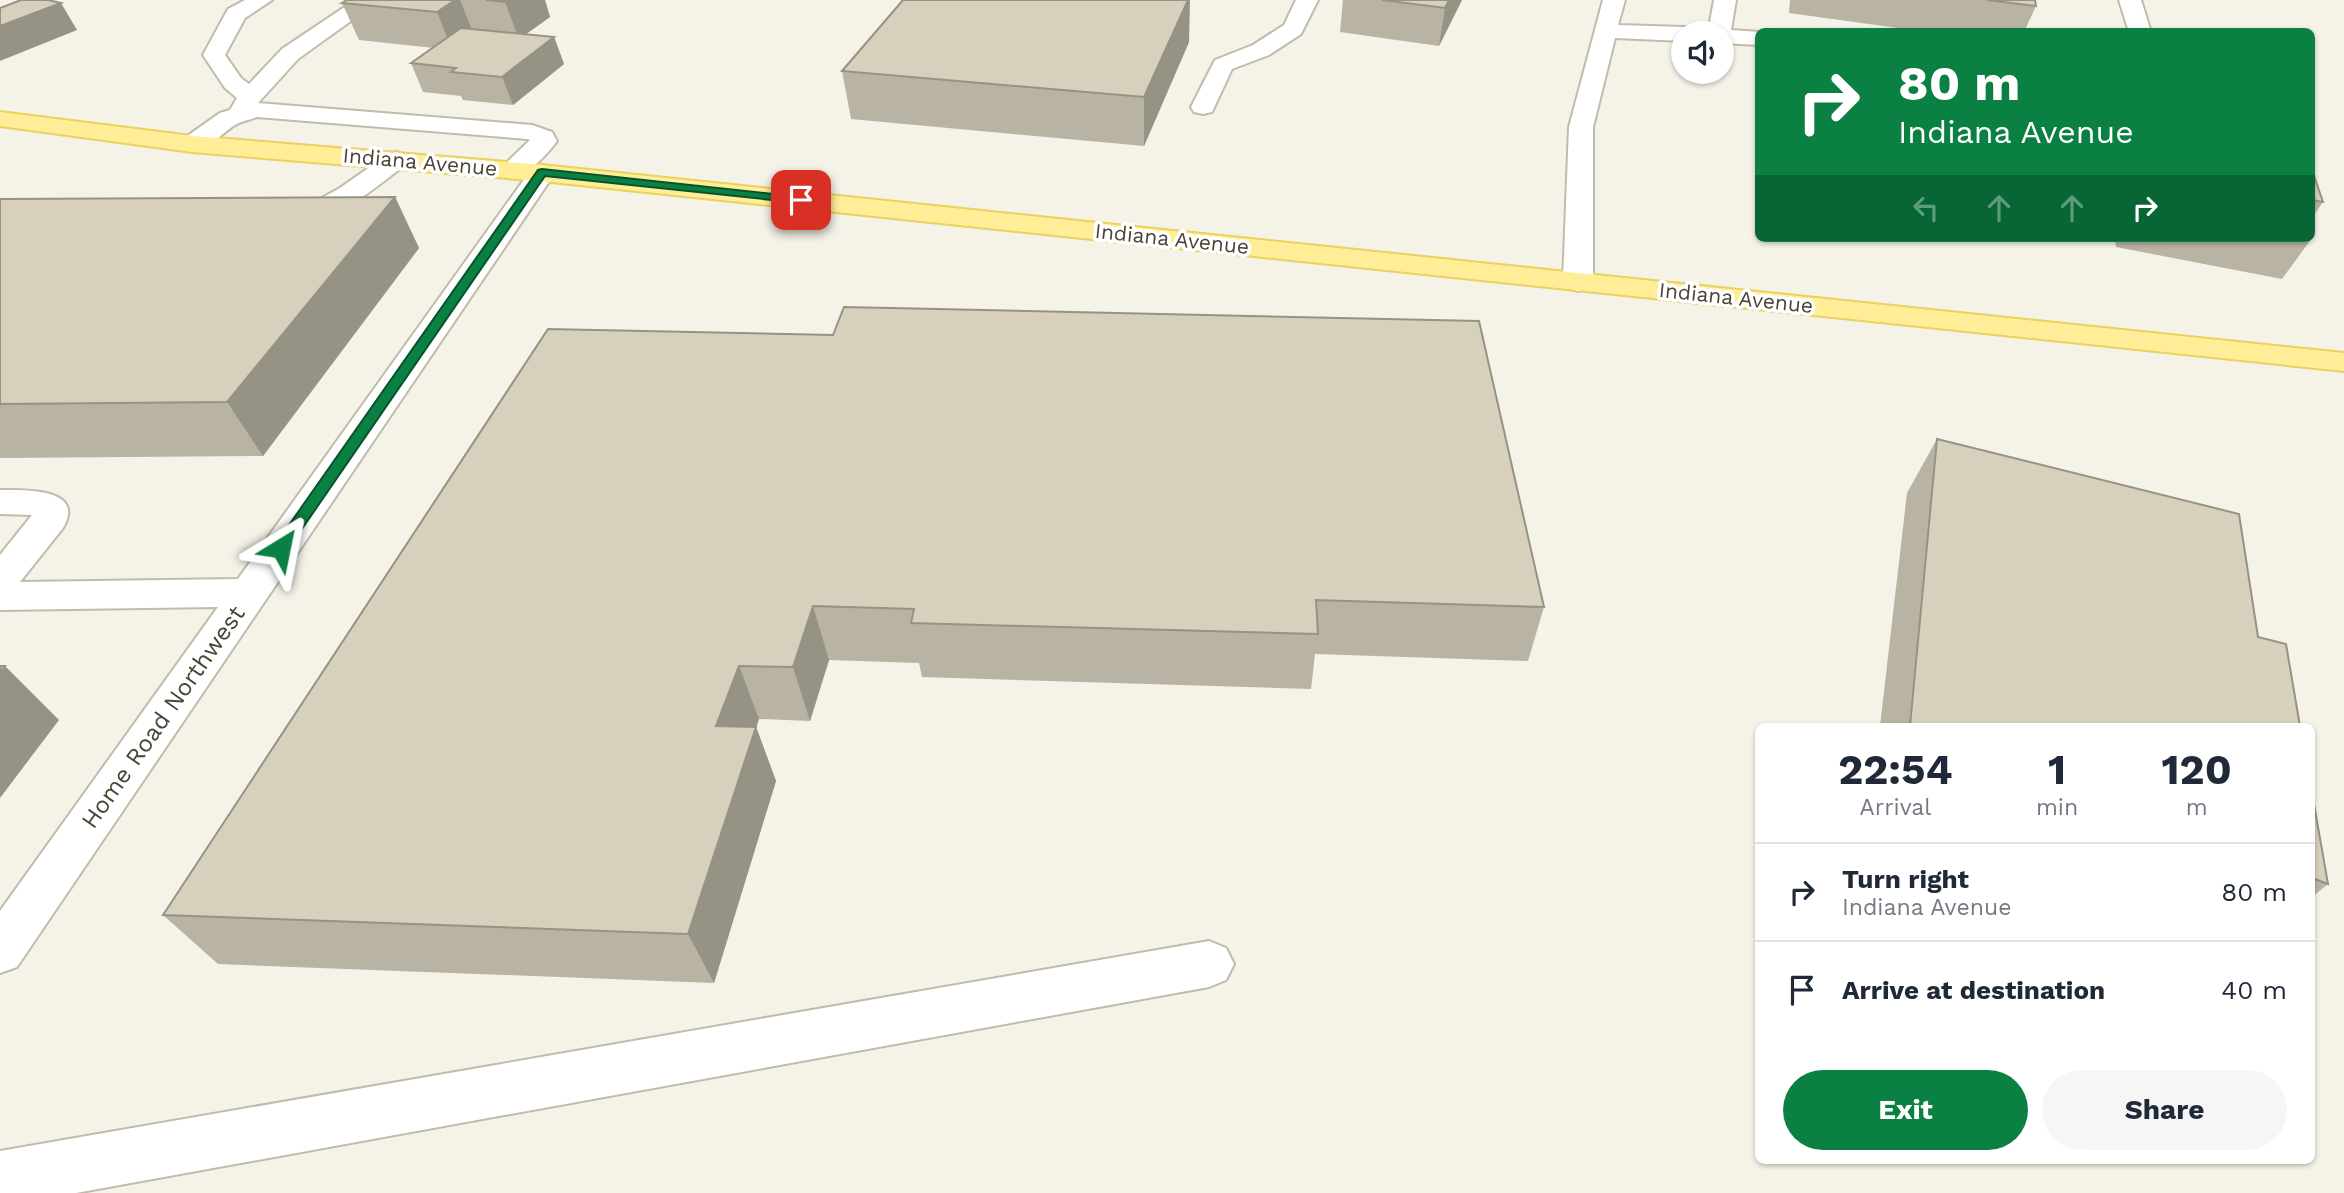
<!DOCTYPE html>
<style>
body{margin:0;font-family:"Work Sans",sans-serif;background:#f6f6f7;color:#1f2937;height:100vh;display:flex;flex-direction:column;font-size:26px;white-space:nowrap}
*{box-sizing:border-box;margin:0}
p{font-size:23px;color:#747a83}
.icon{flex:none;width:38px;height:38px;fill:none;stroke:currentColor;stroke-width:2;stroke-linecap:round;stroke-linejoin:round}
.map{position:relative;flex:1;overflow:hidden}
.side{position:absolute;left:1755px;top:723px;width:560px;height:441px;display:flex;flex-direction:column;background:#fff;border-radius:10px;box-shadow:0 2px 5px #0004}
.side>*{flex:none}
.guide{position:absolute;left:1755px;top:28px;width:560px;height:214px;border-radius:10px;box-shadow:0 2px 5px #0004;background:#0b8043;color:#fff;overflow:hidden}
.buttons{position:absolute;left:1671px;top:21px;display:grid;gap:14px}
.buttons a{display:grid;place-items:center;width:63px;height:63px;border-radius:50%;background:#fff;box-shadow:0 2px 5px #0004;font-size:35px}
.pin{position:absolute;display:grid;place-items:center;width:60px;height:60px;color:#fff;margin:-30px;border-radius:14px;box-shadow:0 4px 10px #0006}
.me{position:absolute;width:77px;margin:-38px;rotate:35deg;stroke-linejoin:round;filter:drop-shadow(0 0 5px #0008)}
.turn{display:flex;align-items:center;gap:24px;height:147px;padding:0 28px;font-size:32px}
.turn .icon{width:91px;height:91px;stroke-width:2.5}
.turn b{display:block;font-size:49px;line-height:60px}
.lanes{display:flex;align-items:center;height:66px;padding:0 28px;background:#0003;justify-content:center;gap:35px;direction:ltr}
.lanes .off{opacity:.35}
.eta{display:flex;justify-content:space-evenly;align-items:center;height:119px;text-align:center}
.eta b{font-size:42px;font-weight:700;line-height:49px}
.button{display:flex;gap:14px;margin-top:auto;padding:14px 28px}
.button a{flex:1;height:80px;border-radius:42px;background:#0b8043;color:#fff;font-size:28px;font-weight:700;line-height:80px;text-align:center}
.button a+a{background:#f6f6f7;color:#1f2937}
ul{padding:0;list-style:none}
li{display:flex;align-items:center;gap:21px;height:98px;padding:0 28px;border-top:2px solid #e0e1e3}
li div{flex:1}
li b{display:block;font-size:26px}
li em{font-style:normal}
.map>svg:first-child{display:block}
</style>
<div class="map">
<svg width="2344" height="1193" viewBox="0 0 2344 1193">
<rect width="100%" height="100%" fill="#f5f2e8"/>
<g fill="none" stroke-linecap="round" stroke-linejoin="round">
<defs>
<g id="minor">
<path d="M245 0H272L245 18 225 55 241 78 249 84 282 49 355 0H380L298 59 258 103 532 125 552 132 557 141C545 157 523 181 503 176L499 170 530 140 527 139 257 117C250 120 241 121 235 125 218 136 204 155 183 149L179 144 183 139 220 113 230 110 237 98 225 88 203 55 228 9Z"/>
<path d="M1296 0H1318L1301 34 1269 55 1232 69 1212 112 1203 114 1194 112 1191 107 1215 60 1253 45 1284 25Z"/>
<path d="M1603 0H1625L1618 25 1684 27 1692 29 1695 33H1684V41L1615 38 1593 127V282L1588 288 1578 291 1568 288 1563 282 1569 127Z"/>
<path d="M1714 0H1736L1731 30 1760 32 1759 45 1722 43V33H1708Z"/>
<path d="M2119 0H2141L2151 32H2129Z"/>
<path d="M396 152 405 155 409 160 405 165C380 184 319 235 289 228L285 222 289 216 340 188 387 155Z"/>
<path d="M542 165 551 167 555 173 17 967 0 973V911L218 607 0 610V555L32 515 0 514V490C22 490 87 487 63 528L20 582 238 579 533 167Z"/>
<path d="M1209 941 1226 948 1234 964 1226 980 1209 987 76 1193H0V1151Z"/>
</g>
<path id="major" d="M0 112 192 136 542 165 2344 353V371L542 181 192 152 0 126Z"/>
</defs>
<use href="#minor" stroke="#c1bcaa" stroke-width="4"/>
<use href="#major" stroke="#ead160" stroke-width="4"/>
<use href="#minor" fill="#fff" fill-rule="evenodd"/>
<use href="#major" fill="#ffed97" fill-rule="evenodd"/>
</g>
<g fill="#b9b3a3">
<path d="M347 0H545L550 17 526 34 554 37 564 64 513 105 463 100 461 96 423 92 411 63 434 48 359 40 342 3Z"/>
<path d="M1343 0H1462L1439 46 1340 32Z"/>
<path d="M1790 0H2035L2036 6 2024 32H1927L1789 13Z"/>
<path d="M1189 42 1144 146 851 119 842 71Z"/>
<path d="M2312 170 2323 202 2312 218Z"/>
<path d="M395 197 419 248 263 456 0 458V199Z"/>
<path d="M2115 238H2312L2282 279 2116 247Z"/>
<path d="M548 329 1544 607 1528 661 1315 654 1311 689 922 677 919 663 829 660 810 721 759 719 756 727 776 781 714 983 218 964 163 915Z"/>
<path d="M1937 439 2258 637 2300 726H1880L1907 493Z"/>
<path d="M2312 793 2328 884 2312 897Z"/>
</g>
<g fill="#969284">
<path d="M455 0H460L474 35 452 50 437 12Z"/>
<path d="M500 0H545L550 17 519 39 505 2Z"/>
<path d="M1188 0H1190L1189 42 1144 146V97Z"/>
<path d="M1449 0H1462L1439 46 1445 8Z"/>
<path d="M61 3 77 30 0 61V26Z"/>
<path d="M554 37 564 64 513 105 502 77Z"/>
<path d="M395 197 419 248 263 456 227 402Z"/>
<path d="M813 606 829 660 810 721 793 667Z"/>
<path d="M5 666 59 720 0 798V672Z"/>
<path d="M739 666 759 719 738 780 716 726Z"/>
<path d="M756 727 776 781 714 983 688 934Z"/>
</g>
<g fill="#d7d0bd" stroke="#969284" stroke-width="2">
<path d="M21 0H48L61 3 0 26V8Z"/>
<path d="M347 0H455L437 12 342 3Z"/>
<path d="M486 0H508L505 2Z"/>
<path d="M903 0H1188L1144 97 842 71Z"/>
<path d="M1382 0H1449L1445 8Z"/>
<path d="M1987 0H2035L2036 6Z"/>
<path d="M461 28 554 37 502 77 451 72 456 68 411 63Z"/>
<path d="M2312 170 2323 202 2312 200Z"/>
<path d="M395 197 227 402 0 404V199Z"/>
<path d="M844 307 1479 321 1544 607 1316 600 1318 634 911 623 914 609 813 606 793 667 739 666 716 726 756 727 688 934 163 915 548 329 833 335Z"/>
<path d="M1937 439 2239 514 2258 637 2286 644 2300 726H1910Z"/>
<path d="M0 666H5L0 672Z"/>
<path d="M2312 793 2328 884 2312 878Z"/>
</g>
<path fill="#0b8043" stroke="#07532c" stroke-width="2" d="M542 169 801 197 806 200 801 203 545 176 286 552H275L273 548 275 545 538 170Z"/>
<g text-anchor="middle" stroke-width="7" stroke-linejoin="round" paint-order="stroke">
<g font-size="21" fill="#494436" stroke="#fff">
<text transform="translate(420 162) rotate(5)" y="7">Indiana Avenue</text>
<text transform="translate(1172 239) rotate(6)" y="7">Indiana Avenue</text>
<text transform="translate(1736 298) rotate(6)" y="7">Indiana Avenue</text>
</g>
<g font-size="24" fill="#494436" stroke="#fff">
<text transform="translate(163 717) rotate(-55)" y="8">Home Road Northwest</text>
</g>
</g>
</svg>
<div class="buttons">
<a><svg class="icon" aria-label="sound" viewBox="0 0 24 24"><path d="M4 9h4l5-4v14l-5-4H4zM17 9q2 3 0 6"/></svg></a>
</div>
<div class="pin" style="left:801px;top:200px;background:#d93025"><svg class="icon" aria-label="arrive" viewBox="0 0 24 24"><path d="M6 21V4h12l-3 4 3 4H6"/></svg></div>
<svg class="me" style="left:281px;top:548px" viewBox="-20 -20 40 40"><path d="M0-17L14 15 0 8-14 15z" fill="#0b8043" stroke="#fff" stroke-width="4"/></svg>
<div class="guide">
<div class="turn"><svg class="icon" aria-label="right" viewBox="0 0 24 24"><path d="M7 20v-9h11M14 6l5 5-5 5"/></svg><div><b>80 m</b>Indiana Avenue</div></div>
<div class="lanes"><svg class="icon off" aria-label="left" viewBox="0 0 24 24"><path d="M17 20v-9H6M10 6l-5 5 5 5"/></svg><svg class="icon off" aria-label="ahead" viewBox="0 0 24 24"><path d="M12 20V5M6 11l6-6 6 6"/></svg><svg class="icon off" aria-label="ahead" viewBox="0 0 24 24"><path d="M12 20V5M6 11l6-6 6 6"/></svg><svg class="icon" aria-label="right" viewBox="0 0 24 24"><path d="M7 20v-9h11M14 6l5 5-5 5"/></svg></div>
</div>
<section class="side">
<div class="eta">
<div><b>22:54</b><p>Arrival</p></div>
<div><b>1</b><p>min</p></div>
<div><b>120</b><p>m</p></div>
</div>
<ul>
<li><svg class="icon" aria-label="right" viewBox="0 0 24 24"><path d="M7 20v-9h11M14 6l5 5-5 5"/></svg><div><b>Turn right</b><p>Indiana Avenue</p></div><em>80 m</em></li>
<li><svg class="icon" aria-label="arrive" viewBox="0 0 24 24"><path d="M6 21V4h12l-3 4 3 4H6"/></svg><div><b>Arrive at destination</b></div><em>40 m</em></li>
</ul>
<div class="button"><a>Exit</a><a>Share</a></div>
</section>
</div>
